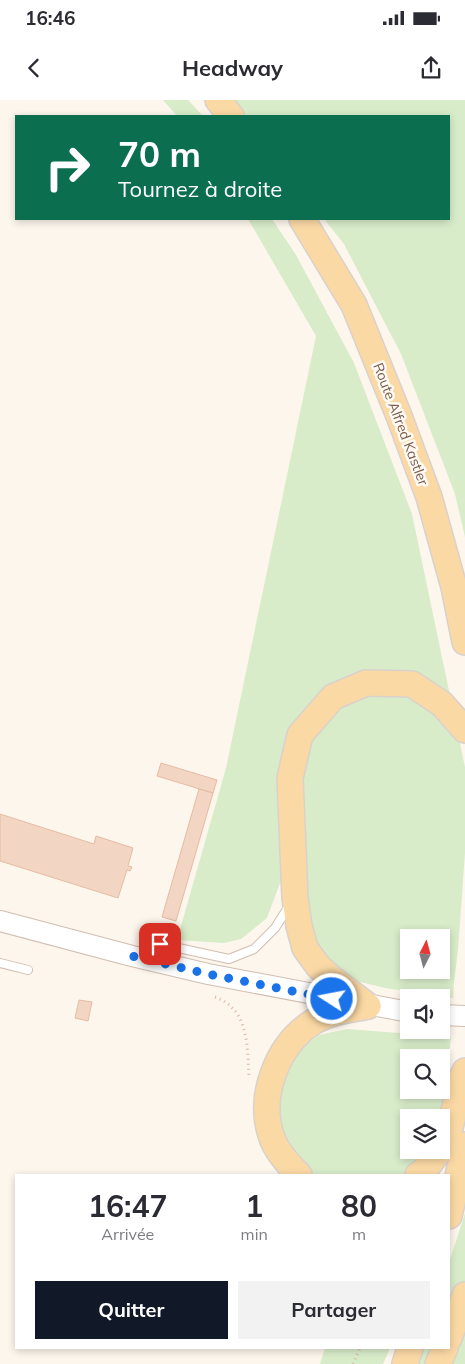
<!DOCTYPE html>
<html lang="fr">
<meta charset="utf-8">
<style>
body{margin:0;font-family:Mulish,sans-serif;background:#f2f2f3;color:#2b2b33;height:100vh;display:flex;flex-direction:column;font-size:19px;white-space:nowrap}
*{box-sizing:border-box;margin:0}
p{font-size:16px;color:#7c7c81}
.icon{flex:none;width:28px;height:28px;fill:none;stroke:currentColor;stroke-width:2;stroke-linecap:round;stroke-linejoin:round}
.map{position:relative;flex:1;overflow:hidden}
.details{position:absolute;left:15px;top:1074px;width:435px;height:175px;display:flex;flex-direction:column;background:#fff;border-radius:0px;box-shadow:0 2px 8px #0003}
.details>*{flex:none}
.guide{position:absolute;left:15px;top:15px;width:435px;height:105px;border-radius:0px;box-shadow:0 2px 8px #0003;background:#0b6e4f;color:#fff;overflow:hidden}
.needle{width:32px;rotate:6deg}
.controls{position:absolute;left:400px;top:829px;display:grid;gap:10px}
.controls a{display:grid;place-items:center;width:50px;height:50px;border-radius:0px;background:#fff;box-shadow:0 2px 8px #0003;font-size:25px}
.pin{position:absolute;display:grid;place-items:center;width:42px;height:42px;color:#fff;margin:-21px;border-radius:10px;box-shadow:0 2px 8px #0006}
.me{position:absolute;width:55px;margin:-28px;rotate:281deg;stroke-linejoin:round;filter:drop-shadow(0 0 4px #0008)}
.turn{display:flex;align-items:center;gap:18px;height:105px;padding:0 20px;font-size:22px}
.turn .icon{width:65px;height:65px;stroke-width:2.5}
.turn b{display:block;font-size:35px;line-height:42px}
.eta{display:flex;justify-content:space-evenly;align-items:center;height:85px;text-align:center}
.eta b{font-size:30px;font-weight:700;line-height:35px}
.cta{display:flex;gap:10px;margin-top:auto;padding:10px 20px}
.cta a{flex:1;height:58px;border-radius:0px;background:#111827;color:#fff;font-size:20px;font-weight:700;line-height:58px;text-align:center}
.cta a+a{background:#f2f2f3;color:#2b2b33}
.status{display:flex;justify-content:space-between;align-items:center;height:35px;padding:0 25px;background:#fff;direction:ltr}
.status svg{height:14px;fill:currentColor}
header{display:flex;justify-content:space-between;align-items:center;height:65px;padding:0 20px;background:#fff;font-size:22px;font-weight:700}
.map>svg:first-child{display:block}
</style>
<div class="status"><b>16:46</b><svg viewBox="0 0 49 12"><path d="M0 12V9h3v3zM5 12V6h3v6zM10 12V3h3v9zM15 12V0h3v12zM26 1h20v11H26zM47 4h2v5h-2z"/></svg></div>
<header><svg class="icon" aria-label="back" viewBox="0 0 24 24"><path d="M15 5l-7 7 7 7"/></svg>Headway<svg class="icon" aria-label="share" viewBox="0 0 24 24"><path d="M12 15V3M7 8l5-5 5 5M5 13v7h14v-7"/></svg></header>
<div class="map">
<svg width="465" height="1264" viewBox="0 0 465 1264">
<rect width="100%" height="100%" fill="#fdf6ec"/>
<g fill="#d8ecc9" fill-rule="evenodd">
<path d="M163 0H188L203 16H177Z"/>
<path d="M232 0H465V437L455 394 401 254 344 144 324 119H449V16H244Z"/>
<path d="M248 119H272L296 155 354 263 412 414 465 667V753L458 850 454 882 453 898 385 888 344 878 319 854 309 827 307 785 280 783 267 818 241 839 224 843 177 840 226 668 316 236ZM409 838H441V870H409Z"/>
<path d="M347 929 451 937 443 1019 441 1018H409V1050H423L411 1070 402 1075H313L282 1037 278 1000 287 969 303 947 319 935ZM409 958H441V990H409Z"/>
<path d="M465 1113V1264H416L422 1248H449V1163Z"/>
<path d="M325 1248H390L383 1264H320Z"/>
</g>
<g fill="#f3d5c3" stroke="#e6bba3">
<path d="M161 663 217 680 213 693 157 676Z"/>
<path d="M199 689 213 693 176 821 162 817Z"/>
<path d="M0 714 94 744 96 736 133 748 128 766 132 767 130 771 127 770 118 798 0 761Z"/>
<path d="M79 900 92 902 88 921 75 918Z"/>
</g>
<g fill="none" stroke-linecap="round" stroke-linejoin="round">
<defs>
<g id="service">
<path d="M139 853 160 844 229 859 254 849 275 828 289 806"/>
<path d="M0 863 28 870"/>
</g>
<g id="tertiary">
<path d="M0 821 132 856 208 874 409 912"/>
<path d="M441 915 465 916"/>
</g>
<g id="primary">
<path d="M218 0 231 16"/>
<path d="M302 119 354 205 399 316 429 397 454 487 465 542"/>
<path d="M368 906 331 878 318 866 305 848 299 826 295 798 290 678 300 635 333 597 366 583 412 584 442 604 465 630"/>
<path d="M441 1047 449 1032 462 977 465 971"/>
<path d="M299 1075C288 1064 277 1052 272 1038 257 997 277 945 313 922 328 912 350 910 368 906"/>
<path d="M418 1075 424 1071 440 1050"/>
<path d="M449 1116 465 1045"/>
<path d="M449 1238 465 1195"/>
<path d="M405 1264 410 1248"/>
<path d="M438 1264 445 1248"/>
</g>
</defs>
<use href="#service" stroke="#d1beb0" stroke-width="10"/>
<use href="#tertiary" stroke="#d1beb0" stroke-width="22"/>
<use href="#primary" stroke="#dad1cd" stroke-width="28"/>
<g stroke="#d9b8a5" stroke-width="3" stroke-dasharray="1 4" stroke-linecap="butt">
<path d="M215 897C249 909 247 945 249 976"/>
<path d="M353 1264 360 1248"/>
</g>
<use href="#service" stroke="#fff" stroke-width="8"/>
<use href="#tertiary" stroke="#fff" stroke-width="20"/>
<use href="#primary" stroke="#fbd9a5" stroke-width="25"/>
</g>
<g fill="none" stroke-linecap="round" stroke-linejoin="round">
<path stroke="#1a73e8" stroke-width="9" stroke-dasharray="0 16.2" d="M160 844 132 856 208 874 332 899"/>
</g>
<g text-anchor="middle" stroke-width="5" stroke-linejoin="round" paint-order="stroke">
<g font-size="14" fill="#7a5c4d" stroke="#fffaf3">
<text transform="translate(401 324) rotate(69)" y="5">Route Alfred Kastler</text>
</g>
</g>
</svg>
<div class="controls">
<a><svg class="needle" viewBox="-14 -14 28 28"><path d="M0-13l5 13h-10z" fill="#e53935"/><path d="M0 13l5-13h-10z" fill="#7c7c81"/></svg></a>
<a><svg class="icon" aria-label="sound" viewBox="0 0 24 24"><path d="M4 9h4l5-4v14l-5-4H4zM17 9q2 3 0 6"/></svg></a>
<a><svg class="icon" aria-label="search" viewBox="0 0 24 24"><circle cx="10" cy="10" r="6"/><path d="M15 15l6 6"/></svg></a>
<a><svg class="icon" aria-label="layers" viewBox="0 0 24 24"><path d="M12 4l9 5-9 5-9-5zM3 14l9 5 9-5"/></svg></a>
</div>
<div class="pin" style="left:160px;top:844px;background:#d93025"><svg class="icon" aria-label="arrive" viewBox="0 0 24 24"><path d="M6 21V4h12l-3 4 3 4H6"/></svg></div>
<svg class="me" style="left:332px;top:899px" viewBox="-20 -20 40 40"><circle r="17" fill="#1a73e8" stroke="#fff" stroke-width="3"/><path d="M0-11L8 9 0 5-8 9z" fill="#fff"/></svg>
<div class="guide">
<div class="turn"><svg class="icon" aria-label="right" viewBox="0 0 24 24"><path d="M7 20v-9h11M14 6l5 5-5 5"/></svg><div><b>70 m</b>Tournez à droite</div></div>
</div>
<section class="details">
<div class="eta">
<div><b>16:47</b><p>Arrivée</p></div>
<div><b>1</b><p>min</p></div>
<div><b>80</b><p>m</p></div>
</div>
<div class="cta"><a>Quitter</a><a>Partager</a></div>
</section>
</div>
